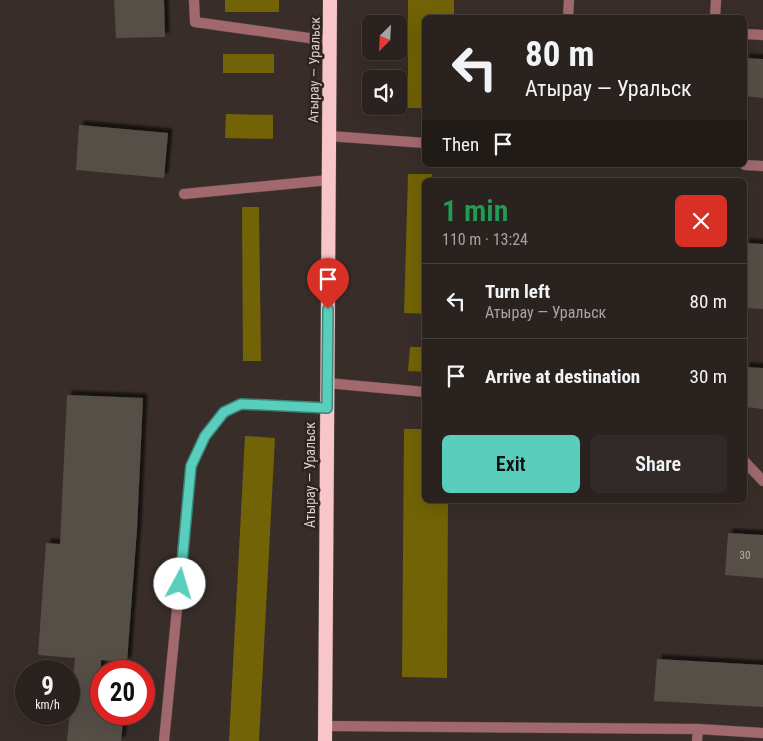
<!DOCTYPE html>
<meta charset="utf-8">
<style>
body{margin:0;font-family:"Roboto Condensed",sans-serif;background:#322a28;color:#f1f3f6;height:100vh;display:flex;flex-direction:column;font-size:19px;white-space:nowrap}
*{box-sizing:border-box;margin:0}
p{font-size:16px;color:#a5a4a4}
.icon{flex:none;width:28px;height:28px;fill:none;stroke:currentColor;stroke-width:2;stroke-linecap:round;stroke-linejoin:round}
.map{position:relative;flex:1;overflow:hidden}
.side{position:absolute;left:422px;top:178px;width:325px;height:325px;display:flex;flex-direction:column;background:#2a221f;border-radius:8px;box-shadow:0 5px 20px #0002,0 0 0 1px #463f3d}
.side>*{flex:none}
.hud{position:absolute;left:422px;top:15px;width:325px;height:152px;border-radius:8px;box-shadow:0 5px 20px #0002,0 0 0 1px #463f3d;background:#2a221f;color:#f1f3f6;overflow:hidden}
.needle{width:32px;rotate:204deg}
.controls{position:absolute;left:362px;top:15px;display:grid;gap:10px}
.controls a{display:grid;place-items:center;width:45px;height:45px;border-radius:8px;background:#2a221f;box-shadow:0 5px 20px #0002,0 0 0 1px #463f3d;font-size:25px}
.speed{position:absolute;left:15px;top:660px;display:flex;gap:10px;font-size:25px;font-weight:700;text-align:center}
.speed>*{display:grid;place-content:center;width:65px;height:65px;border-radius:50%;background:#2a221f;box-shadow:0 5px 20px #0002,0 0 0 1px #463f3d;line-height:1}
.speed small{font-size:12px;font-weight:400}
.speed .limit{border:8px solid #d22;background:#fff;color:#111}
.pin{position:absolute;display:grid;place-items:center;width:42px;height:42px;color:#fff;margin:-51px -21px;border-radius:50% 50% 50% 0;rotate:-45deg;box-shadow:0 0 5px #0007}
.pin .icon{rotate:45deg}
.me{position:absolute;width:55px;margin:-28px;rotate:6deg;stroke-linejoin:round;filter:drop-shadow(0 0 4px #0008)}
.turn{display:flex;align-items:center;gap:18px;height:105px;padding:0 20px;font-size:22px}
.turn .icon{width:65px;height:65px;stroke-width:2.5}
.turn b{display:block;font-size:35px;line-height:42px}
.then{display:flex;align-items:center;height:48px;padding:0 20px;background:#0003;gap:10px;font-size:19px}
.round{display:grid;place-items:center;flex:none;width:52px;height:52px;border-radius:8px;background:#322a28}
.summary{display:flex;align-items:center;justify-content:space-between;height:85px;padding:0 20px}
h1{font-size:30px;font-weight:600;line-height:38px;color:#1e9e55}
.primary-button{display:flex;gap:10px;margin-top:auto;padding:10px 20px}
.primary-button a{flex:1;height:58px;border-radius:8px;background:#5acebd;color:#111;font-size:20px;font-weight:600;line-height:58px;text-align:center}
.primary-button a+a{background:#322a28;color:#f1f3f6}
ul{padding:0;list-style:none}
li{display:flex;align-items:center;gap:15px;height:75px;padding:0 20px;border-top:1px solid #463f3d}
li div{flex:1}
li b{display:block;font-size:19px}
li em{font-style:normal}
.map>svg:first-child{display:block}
</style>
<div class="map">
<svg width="763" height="741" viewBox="0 0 763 741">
<defs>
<filter id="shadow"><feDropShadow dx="4.5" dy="-4.5" stdDeviation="1" flood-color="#0009"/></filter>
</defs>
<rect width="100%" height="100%" fill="#382d29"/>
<g fill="#726306">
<rect x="225" y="0" width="54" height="12"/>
<path d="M408 0H454V17L425 18V108H408Z"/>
<rect x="223" y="54" width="51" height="19"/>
<path d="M226 114 273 115V139L225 138Z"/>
<path d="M408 174H432L431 180H425V314L404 313Z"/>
<path d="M242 207H259L261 361H243Z"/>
<path d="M410 347H425V372L408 371Z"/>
<path d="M404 429H425V500H448L447 678 402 677Z"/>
<path d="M245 436 275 438 259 741H229Z"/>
</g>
<g fill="#574f46" filter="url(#shadow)">
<path d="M114 0H164L165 37 116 38Z"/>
<path d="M745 58 763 59V98L745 96Z"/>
<path d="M79 125 168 133 164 178 76 170Z"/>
<path d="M745 243 763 244V309L745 308Z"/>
<path d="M745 367 763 368V409L745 407Z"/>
<path d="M67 395 143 398 137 529 127 662 101 660V714H124L121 741H67L75 658 38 655 46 543 60 544Z"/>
<path d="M728 533 763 535V578L725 575Z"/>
<path d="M657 659 763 665V707L654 701Z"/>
</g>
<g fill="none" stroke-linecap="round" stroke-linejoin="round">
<defs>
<g id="service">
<path d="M194 0 195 22 330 41"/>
<path d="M568 18 569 0"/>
<path d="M715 18 716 0"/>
<path d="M745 34 763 35"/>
<path d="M329 136 425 143"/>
<path d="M745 165 763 166"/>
<path d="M184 194 329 180"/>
<path d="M327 383 425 392"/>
<path d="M745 462 763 481"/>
<path d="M325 726 698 729 763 733"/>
<path d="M164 741 191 466 205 436 224 412 241 404 327 408"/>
<path d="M697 741 698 729"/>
</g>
<path id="trunk" d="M325 741 330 0"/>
</defs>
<use href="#service" stroke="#554b47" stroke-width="11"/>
<use href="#trunk" stroke="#554b47" stroke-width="15"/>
<use href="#service" stroke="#a1696d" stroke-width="10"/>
<use href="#trunk" stroke="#f8c6c9" stroke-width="14"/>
</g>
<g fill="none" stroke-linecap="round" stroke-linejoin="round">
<defs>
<path id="route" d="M180 584 191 466 205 436 224 412 241 404 327 408 328 309"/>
</defs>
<use href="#route" stroke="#3a867b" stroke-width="12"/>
<use href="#route" stroke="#5acebd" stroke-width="9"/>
</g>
<g text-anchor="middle" stroke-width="5" stroke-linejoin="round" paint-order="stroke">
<g font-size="11" fill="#b8b1ad">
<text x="745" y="559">30</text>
</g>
<g font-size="14" fill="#d9d2cf" stroke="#2e231f">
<text transform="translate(314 70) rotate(-89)" y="5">Атырау — Уральск</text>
<text transform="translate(310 475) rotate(-90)" y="5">Атырау — Уральск</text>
</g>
</g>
</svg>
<div class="controls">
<a><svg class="needle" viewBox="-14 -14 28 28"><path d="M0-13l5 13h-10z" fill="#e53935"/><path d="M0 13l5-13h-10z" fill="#a5a4a4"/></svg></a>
<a><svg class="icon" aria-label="sound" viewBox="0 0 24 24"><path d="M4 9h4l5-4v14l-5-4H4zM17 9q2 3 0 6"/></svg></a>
</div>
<div class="speed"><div>9<small>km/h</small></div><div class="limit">20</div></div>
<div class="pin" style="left:328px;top:309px;background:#d93025"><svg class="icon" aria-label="arrive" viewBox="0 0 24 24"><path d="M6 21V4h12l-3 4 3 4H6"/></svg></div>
<svg class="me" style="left:180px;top:584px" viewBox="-20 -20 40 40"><circle r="19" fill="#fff"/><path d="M0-13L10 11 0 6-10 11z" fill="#5acebd"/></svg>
<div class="hud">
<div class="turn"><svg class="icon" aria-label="left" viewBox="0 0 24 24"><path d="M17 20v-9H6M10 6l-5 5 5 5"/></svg><div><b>80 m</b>Атырау — Уральск</div></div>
<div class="then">Then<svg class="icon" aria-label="arrive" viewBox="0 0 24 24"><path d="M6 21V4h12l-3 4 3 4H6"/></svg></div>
</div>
<section class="side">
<div class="summary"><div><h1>1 min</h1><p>110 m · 13:24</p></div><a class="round" style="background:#d93025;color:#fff"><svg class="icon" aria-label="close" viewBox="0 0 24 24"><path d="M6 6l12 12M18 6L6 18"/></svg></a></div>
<ul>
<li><svg class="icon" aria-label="left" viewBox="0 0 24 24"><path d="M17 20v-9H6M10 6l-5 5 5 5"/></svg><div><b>Turn left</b><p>Атырау — Уральск</p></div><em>80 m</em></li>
<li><svg class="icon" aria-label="arrive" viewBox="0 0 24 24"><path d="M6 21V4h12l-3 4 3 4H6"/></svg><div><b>Arrive at destination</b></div><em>30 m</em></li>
</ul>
<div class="primary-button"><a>Exit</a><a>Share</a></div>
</section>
</div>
